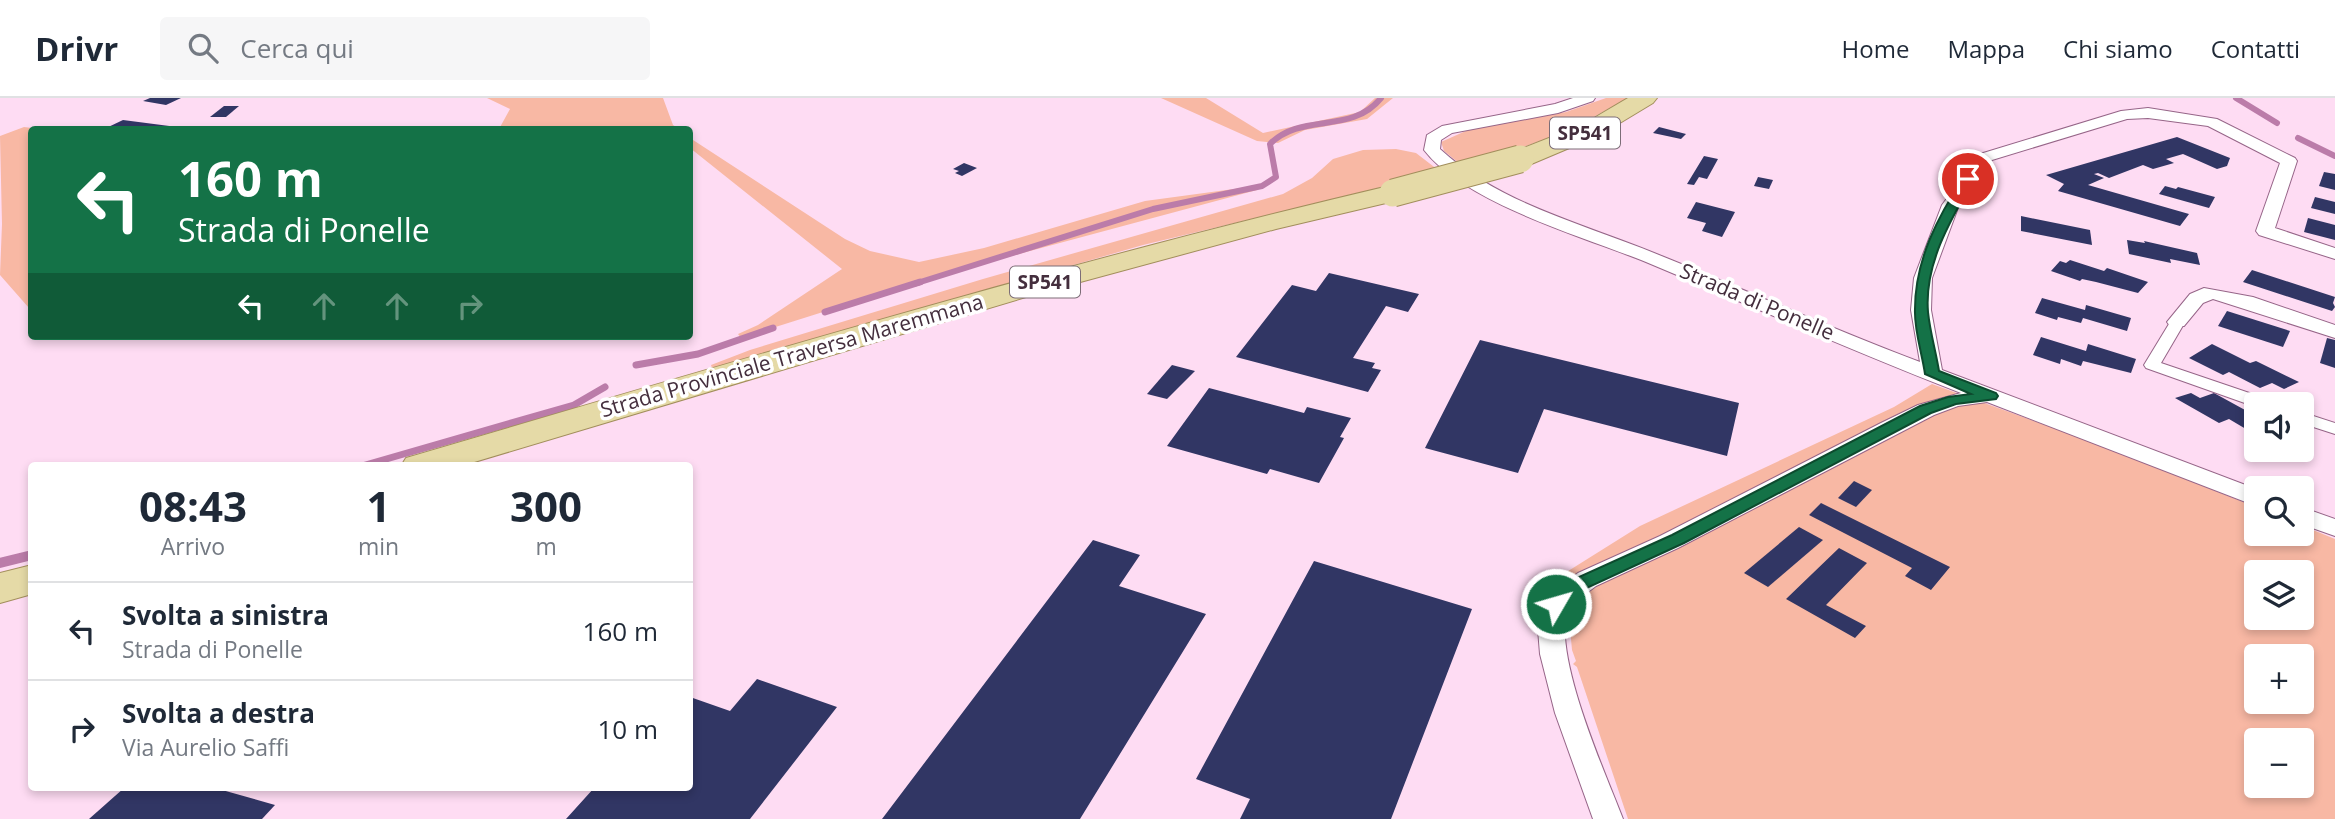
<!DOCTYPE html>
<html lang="it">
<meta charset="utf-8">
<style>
body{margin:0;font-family:"Open Sans",sans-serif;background:#f6f6f7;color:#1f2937;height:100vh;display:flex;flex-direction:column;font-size:26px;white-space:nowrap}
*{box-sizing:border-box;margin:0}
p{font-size:23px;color:#747a83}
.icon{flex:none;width:38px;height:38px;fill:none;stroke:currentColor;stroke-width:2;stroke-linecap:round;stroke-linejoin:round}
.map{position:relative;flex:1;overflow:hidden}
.details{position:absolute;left:28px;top:364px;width:665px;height:329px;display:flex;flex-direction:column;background:#fff;border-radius:7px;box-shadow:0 4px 10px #0003}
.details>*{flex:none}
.banner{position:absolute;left:28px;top:28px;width:665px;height:214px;border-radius:7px;box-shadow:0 4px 10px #0003;background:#147247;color:#fff;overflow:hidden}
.controls{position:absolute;left:2244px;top:294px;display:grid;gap:14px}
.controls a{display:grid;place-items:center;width:70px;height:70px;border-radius:7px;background:#fff;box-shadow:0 4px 10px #0003;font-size:35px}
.pin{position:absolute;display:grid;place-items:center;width:60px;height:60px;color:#fff;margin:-30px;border:4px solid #fff;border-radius:50%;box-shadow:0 2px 7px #0007}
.me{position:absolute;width:77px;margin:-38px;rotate:52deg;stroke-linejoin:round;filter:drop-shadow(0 0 5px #0008)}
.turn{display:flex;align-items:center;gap:24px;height:147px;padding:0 35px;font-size:32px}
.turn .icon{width:91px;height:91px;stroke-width:2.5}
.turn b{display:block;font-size:49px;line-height:60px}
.lanes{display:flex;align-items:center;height:66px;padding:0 35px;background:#0003;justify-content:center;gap:35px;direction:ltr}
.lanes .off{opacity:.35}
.eta{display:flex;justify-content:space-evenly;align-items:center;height:119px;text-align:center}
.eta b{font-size:42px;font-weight:700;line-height:49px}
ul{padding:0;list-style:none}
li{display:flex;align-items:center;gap:21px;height:98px;padding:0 35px;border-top:2px solid #e0e1e3}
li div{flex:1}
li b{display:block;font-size:26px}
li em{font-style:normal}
header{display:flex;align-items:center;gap:42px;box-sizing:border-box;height:98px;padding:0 35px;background:#fff;border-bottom:2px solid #e0e1e3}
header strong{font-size:33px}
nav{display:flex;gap:38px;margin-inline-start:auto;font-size:24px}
.search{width:490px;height:63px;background:#f6f6f7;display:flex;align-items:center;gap:18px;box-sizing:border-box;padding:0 24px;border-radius:7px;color:#747a83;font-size:26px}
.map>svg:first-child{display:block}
</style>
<header>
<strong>Drivr</strong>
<div class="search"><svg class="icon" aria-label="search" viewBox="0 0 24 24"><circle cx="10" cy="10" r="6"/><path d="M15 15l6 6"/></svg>Cerca qui</div>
<nav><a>Home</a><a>Mappa</a><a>Chi siamo</a><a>Contatti</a></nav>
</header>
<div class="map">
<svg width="2335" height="721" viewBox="0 0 2335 721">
<rect width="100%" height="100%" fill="#fedcf3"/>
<g fill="#f8b8a4" fill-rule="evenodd">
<path d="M487 0H663L673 27 679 31H499L510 11Z"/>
<path d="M1161 0H1206L1263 35 1360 14 1375 0H1393L1367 21 1305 32 1278 45 1257 43Z"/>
<path d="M1606 0H1628L1570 32 1465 70 1444 53 1441 44 1468 32 1566 14Z"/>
<path d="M24 29 40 31 32 32V209L29 210 0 177 2 126 0 38Z"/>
<path d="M690 40 845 141 870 153 919 164 984 150 1145 103 1256 88 1257 92 937 178 741 240 738 236 758 227 842 171 690 50Z"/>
<path d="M1396 51 1416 55 1442 75 1143 147 737 264 712 270 711 267 750 252 983 181 1283 96 1312 80 1333 61 1363 52Z"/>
<path d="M1932 286 2089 343 2256 409V436H2301V427L2335 441V721H1628L1577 569 1573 566 1576 563 1572 552 1565 475 1640 428 1894 309ZM2256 474H2301V520H2256ZM2256 558H2301V604H2256ZM2256 642H2301V688H2256Z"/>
</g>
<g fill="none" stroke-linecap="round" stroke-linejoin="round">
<g stroke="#bb7ca9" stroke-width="6">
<path d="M2236 0 2277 25"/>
<path d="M2298 40 2335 58"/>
<path d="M914 186 1153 111 1262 88 1276 79 1270 46C1302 14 1351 37 1381 0"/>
</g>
<g stroke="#bb7ca9" stroke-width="7">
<path d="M825 214 920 184"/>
<path d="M636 267 698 256 773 230"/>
<path d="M362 368 574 307 605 289"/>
</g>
<path stroke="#bb7ca9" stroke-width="10" d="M0 465 32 457"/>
</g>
<g fill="#313664">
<path d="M150 0H181L166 7 143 3Z"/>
<path d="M224 8H239L226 19H210Z"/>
<path d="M123 22 177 29 172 32H102Z"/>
<path d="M1659 29 1686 36 1681 41 1653 35Z"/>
<path d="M2177 39 2230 60 2227 68 2217 71 2183 56 2166 61 2174 65 2153 71 2143 67 2109 80 2098 75 2094 76 2104 80 2088 87 2189 116 2180 128 2058 93 2064 86 2046 77Z"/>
<path d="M1704 58 1718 61 1707 81 1699 79 1694 87 1687 86Z"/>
<path d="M964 65 977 70 962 78 955 75 959 73 953 71Z"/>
<path d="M2324 74 2335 76V92L2319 88Z"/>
<path d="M1758 79 1773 82 1769 91 1754 88Z"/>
<path d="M2165 88 2176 91 2178 89 2215 99 2209 110 2159 96Z"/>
<path d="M2315 99 2335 104V116L2311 110Z"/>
<path d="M1696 104 1735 114 1722 139 1702 133 1706 125 1687 120Z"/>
<path d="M2021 118 2090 132 2092 147 2021 133Z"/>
<path d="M2308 120 2335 127V142L2304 134Z"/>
<path d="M2127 142 2145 145 2144 143 2197 155 2200 167 2170 161 2171 165 2129 156Z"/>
<path d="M2070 162 2104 173 2107 170 2148 184 2138 195 2096 184 2082 181 2080 183 2051 173 2060 163 2066 165Z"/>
<path d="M2252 172 2335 199 2333 205 2335 209 2332 213 2243 184Z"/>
<path d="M1329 175 1419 196 1408 214 1386 208 1353 260 1375 265 1372 270 1381 272 1368 294 1236 259 1292 187 1316 193Z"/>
<path d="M2042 200 2085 212 2086 207 2131 220 2127 233 2083 220 2081 225 2058 219 2057 222 2035 215Z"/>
<path d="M2227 213 2290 233 2283 249 2218 228Z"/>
<path d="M2041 239 2086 253 2088 246 2136 261 2131 275 2083 263 2081 268 2061 261 2060 266 2033 257Z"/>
<path d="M2327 240 2335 242V270L2320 265Z"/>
<path d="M1480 242 1739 305 1727 358 1544 311 1518 375 1425 350Z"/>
<path d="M2212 246 2250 265 2256 263 2299 284 2284 291 2272 285 2260 290 2229 274 2223 277 2189 260Z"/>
<path d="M1172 267 1195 273 1167 301 1147 296Z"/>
<path d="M1209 290 1304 315 1307 309 1351 320 1340 339 1344 340 1319 385 1270 371 1267 376 1167 348Z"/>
<path d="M2191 295 2200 300 2214 295 2245 312 2256 311V337L2229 321 2219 325 2175 300Z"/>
<path d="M1854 383 1872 392 1856 409 1838 400Z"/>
<path d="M1821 405 1950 469 1931 492 1905 478 1912 470 1809 417Z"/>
<path d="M1799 429 1823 442 1768 489 1744 475Z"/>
<path d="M1093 442 1140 457 1119 488 1206 516 1080 721H882Z"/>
<path d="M1839 450 1867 465 1826 507 1866 528 1855 540 1786 501Z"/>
<path d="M1314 463 1472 511 1391 721H1240L1250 701 1196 681Z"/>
<path d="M757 581 837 609 750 721H566L594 690H690V599L730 613Z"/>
<path d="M124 690H215L275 707 262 721H89Z"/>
</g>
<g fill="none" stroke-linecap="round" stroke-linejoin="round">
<defs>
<g id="pedestrian">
<path d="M2177 219 2185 224 2161 265 2270 302 2272 306H2256V309L2146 270 2144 267 2172 221Z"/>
<path d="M2301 314 2335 325V336L2301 325Z"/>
</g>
<g id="minor">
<path d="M1573 0H1595L1593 3 1558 15 1452 35 1441 42 1440 51C1501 107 1585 126 1659 157 1746 192 1832 231 1920 264L1911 212 1914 180 1942 107 1980 56 2121 13 2148 10 2217 21 2295 60 2297 63 2275 130 2335 150V161L2259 137 2256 133 2280 65 2208 28 2148 20 2127 21 1992 62 1959 107 1932 180 1931 212 1942 272 2256 391V408L1987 304 1958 308 1934 317 1678 450 1596 488 1568 509C1551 555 1605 674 1623 721H1593L1555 615 1540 556 1538 531 1540 512 1549 497 1578 475 1660 438 1881 325 1918 307 1961 295C1855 254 1751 208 1646 164 1584 139 1465 105 1424 52L1427 37 1442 28 1555 6Z"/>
<path d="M2204 190 2253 199 2335 227V240L2213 201 2203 205 2184 228H2170L2167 224 2190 196Z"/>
<path d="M2301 409 2335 421V438L2301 426Z"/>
</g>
<g id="primary">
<path d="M1628 0H1657L1653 5 1600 37 1529 67 1520 69 1511 67 1507 61 1511 55 1582 27Z"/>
<path d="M1393 87 1403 89 1407 95 1403 101 1276 131 1036 196 461 368H401L406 360C734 264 1060 165 1393 87Z"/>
<path d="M32 467V496L0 505V475Z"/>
</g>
</defs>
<use href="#pedestrian" stroke="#966588" stroke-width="2"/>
<use href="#minor" stroke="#966588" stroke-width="2"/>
<use href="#primary" stroke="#a28e5c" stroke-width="2"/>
<use href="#pedestrian" fill="#fff" fill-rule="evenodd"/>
<use href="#minor" fill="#fff" fill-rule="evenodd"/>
<use href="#primary" fill="#e5daa7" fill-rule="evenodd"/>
<defs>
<path id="primary-bridge" d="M1393 95 1520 61"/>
</defs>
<use href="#primary-bridge" stroke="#a28e5c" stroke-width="29" stroke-linecap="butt"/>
<use href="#primary-bridge" stroke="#e5daa7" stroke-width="27"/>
</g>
<path fill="#147247" stroke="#0d4a2e" stroke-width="2" d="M1964 79 1974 81C1951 121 1924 166 1928 214 1930 234 1936 254 1939 273L1996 295 1998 298 1996 301 1956 306 1931 315 1684 445 1582 492 1570 501 1563 511H1550L1547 506C1553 496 1560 490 1570 483L1672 437 1920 308 1948 299 1971 296 1925 276C1922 255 1914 232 1915 211 1915 162 1938 118 1964 79Z"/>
<g text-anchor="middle" stroke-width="7" stroke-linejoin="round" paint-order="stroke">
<g fill="#fff" stroke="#7c6d77" stroke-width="2">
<rect x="1550" y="19.5" width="70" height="31" rx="5"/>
<rect x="1010" y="168.5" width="70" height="31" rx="5"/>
</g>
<g font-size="19" font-weight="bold" fill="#442e3d">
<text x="1585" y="42">SP541</text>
<text x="1045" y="191">SP541</text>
</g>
<g font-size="21" fill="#442e3d" stroke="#fff">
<text transform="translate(1757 204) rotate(23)" y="7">Strada di Ponelle</text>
<text transform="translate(792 258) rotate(-16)" y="7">Strada Provinciale Traversa Maremmana</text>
</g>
</g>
</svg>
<div class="controls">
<a><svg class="icon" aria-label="sound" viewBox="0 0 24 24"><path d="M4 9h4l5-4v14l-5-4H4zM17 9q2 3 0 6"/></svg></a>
<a><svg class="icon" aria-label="search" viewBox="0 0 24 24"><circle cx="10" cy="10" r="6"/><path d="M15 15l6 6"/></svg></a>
<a><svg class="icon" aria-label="layers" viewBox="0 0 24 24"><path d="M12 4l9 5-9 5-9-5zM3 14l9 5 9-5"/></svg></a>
<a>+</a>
<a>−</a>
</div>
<div class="pin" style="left:1968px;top:81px;background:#d93025"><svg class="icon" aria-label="arrive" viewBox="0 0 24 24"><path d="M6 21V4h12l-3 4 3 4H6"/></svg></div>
<svg class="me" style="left:1556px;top:506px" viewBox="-20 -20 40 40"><circle r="17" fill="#147247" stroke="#fff" stroke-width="3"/><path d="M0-11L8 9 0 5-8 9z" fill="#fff"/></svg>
<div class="banner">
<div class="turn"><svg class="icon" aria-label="left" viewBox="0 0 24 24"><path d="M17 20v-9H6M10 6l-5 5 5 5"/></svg><div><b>160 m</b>Strada di Ponelle</div></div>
<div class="lanes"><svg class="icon" aria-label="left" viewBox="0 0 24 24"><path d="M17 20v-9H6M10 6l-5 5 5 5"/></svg><svg class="icon off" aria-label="ahead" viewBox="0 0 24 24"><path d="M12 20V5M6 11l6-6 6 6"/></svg><svg class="icon off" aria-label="ahead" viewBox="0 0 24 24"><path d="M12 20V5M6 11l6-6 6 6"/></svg><svg class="icon off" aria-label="right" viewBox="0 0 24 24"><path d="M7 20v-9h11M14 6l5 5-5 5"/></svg></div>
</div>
<section class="details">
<div class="eta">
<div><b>08:43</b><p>Arrivo</p></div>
<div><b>1</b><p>min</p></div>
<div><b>300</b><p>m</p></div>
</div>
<ul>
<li><svg class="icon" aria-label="left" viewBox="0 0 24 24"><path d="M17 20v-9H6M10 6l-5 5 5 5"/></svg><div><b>Svolta a sinistra</b><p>Strada di Ponelle</p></div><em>160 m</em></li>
<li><svg class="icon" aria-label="right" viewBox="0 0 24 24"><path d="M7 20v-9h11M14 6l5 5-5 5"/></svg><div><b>Svolta a destra</b><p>Via Aurelio Saffi</p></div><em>10 m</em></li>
</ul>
</section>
</div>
